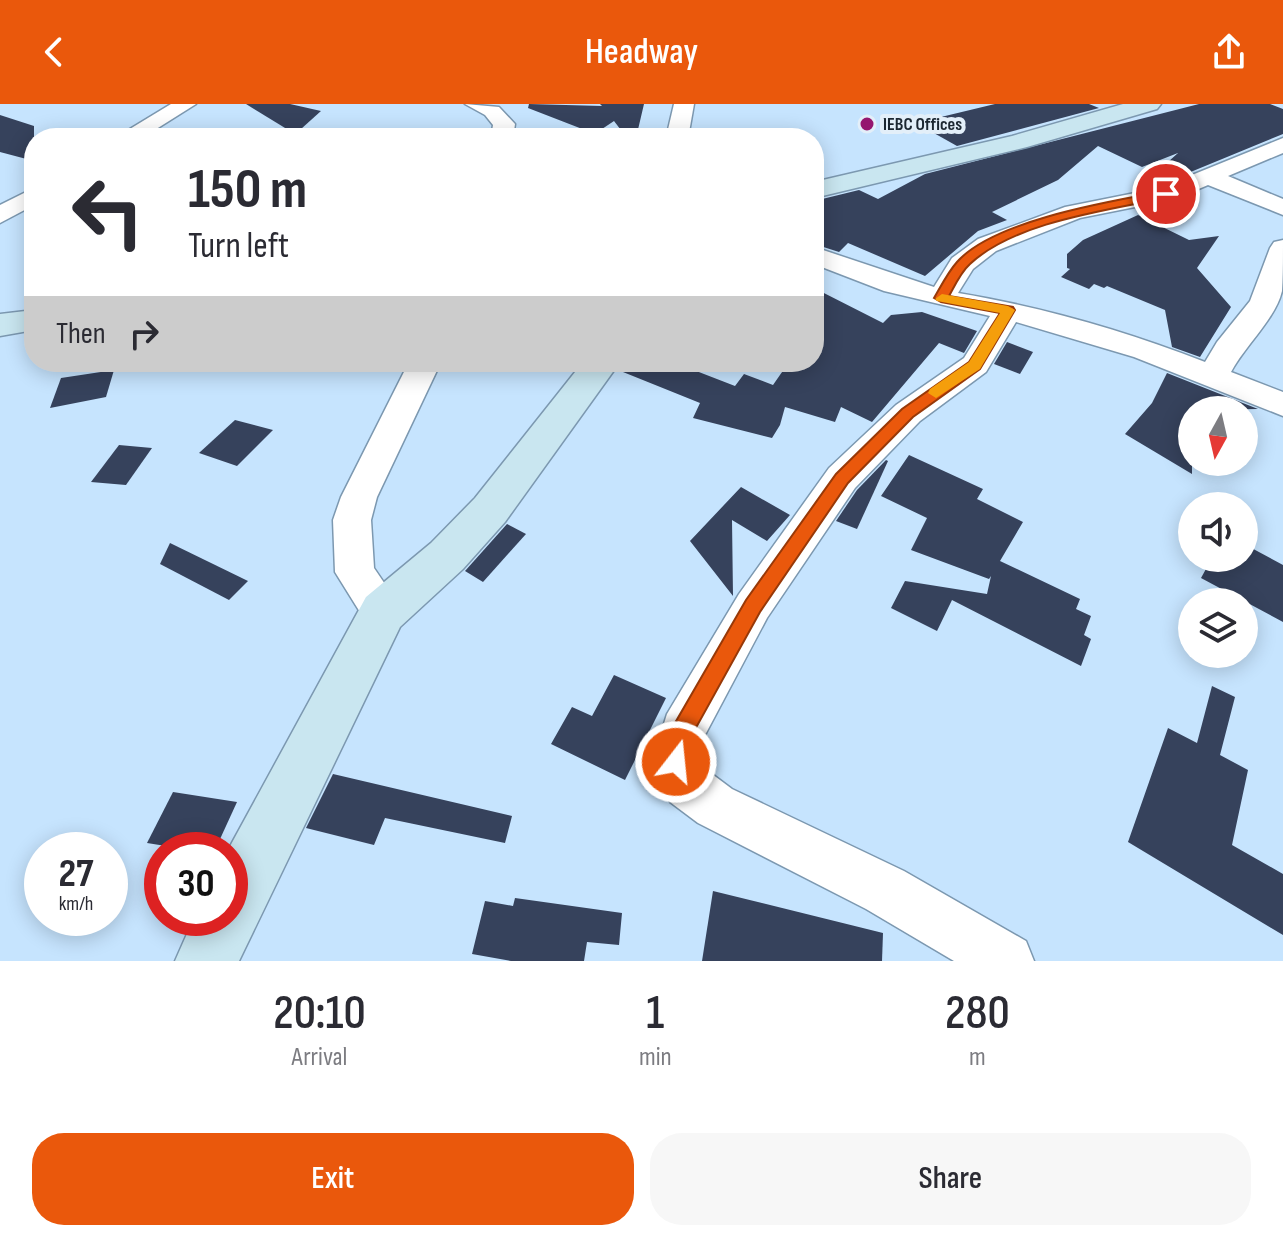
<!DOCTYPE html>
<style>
body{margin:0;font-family:"Sofia Sans Condensed",sans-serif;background:#f7f7f7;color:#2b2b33;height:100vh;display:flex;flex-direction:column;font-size:30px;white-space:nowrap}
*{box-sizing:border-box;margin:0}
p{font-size:26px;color:#7c7c81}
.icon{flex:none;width:44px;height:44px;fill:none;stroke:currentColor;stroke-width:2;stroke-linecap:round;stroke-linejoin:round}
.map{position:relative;height:857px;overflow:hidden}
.sheet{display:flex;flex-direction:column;background:#fff;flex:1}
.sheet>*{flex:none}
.top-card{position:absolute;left:24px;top:24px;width:800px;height:244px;border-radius:32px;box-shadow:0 4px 20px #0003;background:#fff;color:#2b2b33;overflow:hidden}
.needle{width:52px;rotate:188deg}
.fabs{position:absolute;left:1178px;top:292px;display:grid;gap:16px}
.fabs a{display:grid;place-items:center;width:80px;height:80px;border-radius:50%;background:#fff;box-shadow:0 4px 20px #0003;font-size:40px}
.speed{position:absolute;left:24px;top:728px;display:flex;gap:16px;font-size:40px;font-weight:700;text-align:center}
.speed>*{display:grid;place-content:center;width:104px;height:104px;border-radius:50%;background:#fff;box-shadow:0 4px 20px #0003;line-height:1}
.speed small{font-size:20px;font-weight:400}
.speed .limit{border:12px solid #d22;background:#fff;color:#111}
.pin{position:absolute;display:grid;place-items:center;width:68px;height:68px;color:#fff;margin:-34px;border:4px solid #fff;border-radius:50%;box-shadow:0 2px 8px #0007}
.me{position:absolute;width:88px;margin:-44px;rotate:16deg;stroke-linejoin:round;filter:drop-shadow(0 0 6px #0008)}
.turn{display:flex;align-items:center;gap:28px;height:168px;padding:0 32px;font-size:36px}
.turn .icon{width:104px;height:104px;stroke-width:2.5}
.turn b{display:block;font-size:56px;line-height:68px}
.then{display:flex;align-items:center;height:76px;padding:0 32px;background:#0003;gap:16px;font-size:30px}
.eta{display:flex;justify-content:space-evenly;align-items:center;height:136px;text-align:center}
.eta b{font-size:48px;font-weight:600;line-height:56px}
.primary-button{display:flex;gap:16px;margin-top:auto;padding:16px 32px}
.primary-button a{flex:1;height:92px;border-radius:32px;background:#ea580c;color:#fff;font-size:32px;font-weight:600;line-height:92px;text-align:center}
.primary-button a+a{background:#f7f7f7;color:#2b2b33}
header{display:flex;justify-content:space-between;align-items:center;height:104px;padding:0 32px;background:#ea580c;color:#fff;font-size:36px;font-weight:600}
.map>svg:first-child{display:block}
</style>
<header><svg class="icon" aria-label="back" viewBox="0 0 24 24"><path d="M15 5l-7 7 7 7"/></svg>Headway<svg class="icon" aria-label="share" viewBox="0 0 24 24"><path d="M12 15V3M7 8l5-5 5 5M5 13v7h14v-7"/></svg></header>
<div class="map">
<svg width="1283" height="857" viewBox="0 0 1283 857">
<rect width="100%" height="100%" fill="#c6e4fe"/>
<g fill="#36425c">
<path d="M246 0H290L321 7 301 25 290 27Z"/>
<path d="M529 0 602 2 600 0H644L636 34H627L614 17 599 27 590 28 528 4Z"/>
<path d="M995 0H1089L1099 4 957 42 916 19Z"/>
<path d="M1199 0H1270L1283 5V30L1159 81 1138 85 1178 49 1142 63 1098 42 1058 76 992 108 1007 116 978 127 925 172 848 139 839 148 814 140V97L859 86 878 95 925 70Z"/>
<path d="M0 11 34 22V57L0 48Z"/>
<path d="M1138 111 1189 136 1219 132 1197 164 1231 203 1200 253 1172 243 1165 206 1107 182 1104 184 1094 180 1089 185 1061 173 1070 165 1067 164V150L1083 136Z"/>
<path d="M814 184 883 219 891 211 922 208 977 227 964 249 939 239 872 318 841 303 835 318 785 303 780 321 772 334 693 314 700 299 618 266 623 258H673L735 282 744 270 773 281 789 258H814Z"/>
<path d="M1007 238 1033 248 1020 270 994 260Z"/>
<path d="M114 266 106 293 50 304 61 274Z"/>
<path d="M1167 269 1258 305 1192 306V370L1125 330 1152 299Z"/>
<path d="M235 316 273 326 237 362 199 349Z"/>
<path d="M119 341 152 344 126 381 91 378Z"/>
<path d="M909 351 983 385 977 395 1023 418 1000 457 1080 495 1076 505 1091 512 1084 531 1091 535 1081 562 952 496 937 527 891 504 905 477 987 490 991 472 989 475 911 446 927 414 881 392Z"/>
<path d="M886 356 888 357 857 425 836 417 857 386Z"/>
<path d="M741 383 790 411 767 437 732 416 733 492 690 437Z"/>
<path d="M507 420 526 430 483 478 465 467Z"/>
<path d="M170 439 248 477 229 496 160 460Z"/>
<path d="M1244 440 1283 461V518L1201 474 1212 454H1244Z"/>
<path d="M614 571 666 594 625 676 551 640 572 603 592 612Z"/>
<path d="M1212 582 1235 593 1220 651 1248 666 1232 741 1283 770V831L1128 738 1168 624 1197 639Z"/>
<path d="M333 670 512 712 505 739 385 714 374 741 306 724Z"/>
<path d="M173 688 237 698 215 746H191L147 739Z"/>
<path d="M713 787 883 829 882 857H702Z"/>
<path d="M515 794 622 809 619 841 587 838 584 857H511L472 850 485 797 513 802Z"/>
</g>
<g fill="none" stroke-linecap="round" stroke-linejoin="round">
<defs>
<g id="street">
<path d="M171 0H196L142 34H115Z"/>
<path d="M465 0 499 3 515 20 513 34H491L493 21 485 11Z"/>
<path d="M674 0H694L688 34H666Z"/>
<path d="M1283 34V49L1228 72 1283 95V111L1208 81 1175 95 1080 114 996 147 973 165 958 189C1042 203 1126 227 1205 258L1217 238 1250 197 1270 144 1274 138 1283 136C1283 152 1283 172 1282 187 1276 214 1244 243 1231 268L1283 288V312L1134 253 1016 218 986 268 920 317 855 384 767 514 705 631 700 656 704 664 732 685 904 767 1026 837 1034 857H954L866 805 698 719 670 698 652 658 667 610 739 490 829 364 896 301 964 254 990 212 884 187 814 160V143L934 183 952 154 978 135 1065 103 1160 84Z"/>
<path d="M34 84V101L0 119V101Z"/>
<path d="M409 258H441L377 393 371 416 374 464 404 508 398 521 383 526 368 521 335 468 333 416 341 393Z"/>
</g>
<g id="secondary">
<path d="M1123 0H1161L1157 5 1027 43 814 94V78L1012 32Z"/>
<path d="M34 206V226L0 232V210Z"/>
<path d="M583 258H620L505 418 463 465 400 523 239 857H175L194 814H230L228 746 366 493 431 439 475 394Z"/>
</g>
</defs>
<use href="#street" stroke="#7c98b0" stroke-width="3"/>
<use href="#secondary" stroke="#7c98b0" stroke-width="3"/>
<use href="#street" fill="#fff" fill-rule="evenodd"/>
<use href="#secondary" fill="#c9e6f0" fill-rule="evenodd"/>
</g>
<path fill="#ea580c" stroke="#983908" stroke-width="2" d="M1166 87 1172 90 1170 93C1110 106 1016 117 970 160 961 168 955 181 949 192L1013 203 1015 206 980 265 913 313 848 379 760 508 693 629 684 666 676 669 668 666 665 658 675 619 746 496 836 370 902 305 969 258 1000 209 941 198 934 194C941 182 948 168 957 158 994 116 1112 97 1166 87Z"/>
<path fill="#f59e0b" d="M942 190 1008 202 1015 206 980 265 936 294 928 289 930 285 969 258 1000 209 937 197 935 195Z"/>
<circle fill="#95166f" stroke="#e3eff9" stroke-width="3" cx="867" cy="20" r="8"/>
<g text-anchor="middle" stroke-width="8" stroke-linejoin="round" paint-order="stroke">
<g font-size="18" font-weight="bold" fill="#1c2731" stroke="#e3eff9" text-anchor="start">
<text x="883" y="26">IEBC Offices</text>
</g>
</g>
</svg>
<div class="fabs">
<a><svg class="needle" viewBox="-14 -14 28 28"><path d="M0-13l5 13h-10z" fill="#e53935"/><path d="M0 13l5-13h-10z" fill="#7c7c81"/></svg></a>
<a><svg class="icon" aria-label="sound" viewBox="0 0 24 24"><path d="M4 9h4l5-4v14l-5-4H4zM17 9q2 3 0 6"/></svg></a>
<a><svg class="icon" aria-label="layers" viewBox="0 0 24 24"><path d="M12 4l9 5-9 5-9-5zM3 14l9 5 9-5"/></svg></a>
</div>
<div class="speed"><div>27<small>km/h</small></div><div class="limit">30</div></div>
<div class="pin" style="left:1166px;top:90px;background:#d93025"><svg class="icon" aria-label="arrive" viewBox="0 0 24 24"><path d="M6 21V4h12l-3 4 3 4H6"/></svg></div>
<svg class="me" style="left:676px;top:658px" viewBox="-20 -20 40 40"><circle r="17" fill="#ea580c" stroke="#fff" stroke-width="3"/><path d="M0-11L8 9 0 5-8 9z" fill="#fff"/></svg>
<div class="top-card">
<div class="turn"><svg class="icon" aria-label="left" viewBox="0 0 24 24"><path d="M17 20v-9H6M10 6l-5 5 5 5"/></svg><div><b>150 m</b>Turn left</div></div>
<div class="then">Then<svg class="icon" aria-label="right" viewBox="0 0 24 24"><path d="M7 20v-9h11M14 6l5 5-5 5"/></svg></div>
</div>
</div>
<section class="sheet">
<div class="eta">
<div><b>20:10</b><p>Arrival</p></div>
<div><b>1</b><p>min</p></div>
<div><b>280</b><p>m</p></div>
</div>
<div class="primary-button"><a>Exit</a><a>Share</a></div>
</section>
